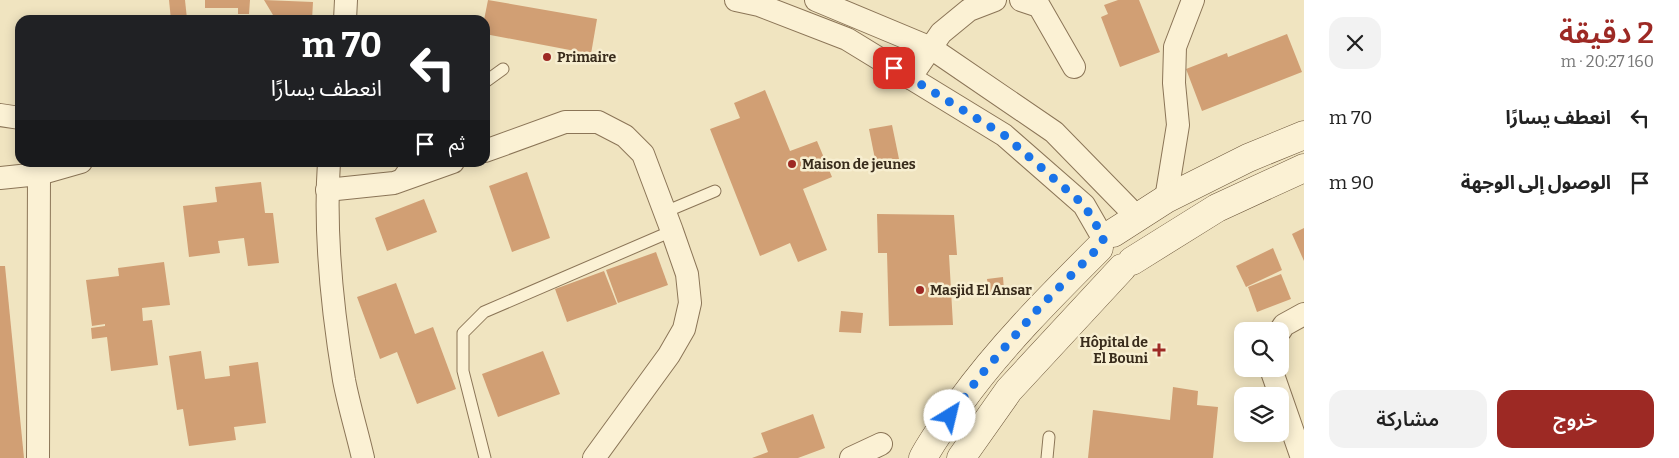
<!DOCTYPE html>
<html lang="ar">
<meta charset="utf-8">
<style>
body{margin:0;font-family:Bitter,"Noto Sans Arabic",serif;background:#f2f2f2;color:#222;direction:rtl;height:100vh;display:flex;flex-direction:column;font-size:19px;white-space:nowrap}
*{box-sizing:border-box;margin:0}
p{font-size:16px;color:#767676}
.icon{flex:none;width:28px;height:28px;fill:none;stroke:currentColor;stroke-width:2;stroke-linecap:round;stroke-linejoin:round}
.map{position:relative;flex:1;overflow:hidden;direction:ltr}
.sheet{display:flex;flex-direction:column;background:#fff;width:375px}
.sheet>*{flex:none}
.guide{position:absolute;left:15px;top:15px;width:475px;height:152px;border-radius:15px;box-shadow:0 2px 12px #0003;direction:rtl;background:#202124;color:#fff;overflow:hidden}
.buttons{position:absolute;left:1234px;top:322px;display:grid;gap:10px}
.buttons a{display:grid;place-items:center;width:55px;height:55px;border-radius:10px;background:#fff;box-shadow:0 2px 12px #0003;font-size:25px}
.pin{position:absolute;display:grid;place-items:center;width:42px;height:42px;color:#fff;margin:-21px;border-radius:10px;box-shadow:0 2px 8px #0006}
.me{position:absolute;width:55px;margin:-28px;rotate:36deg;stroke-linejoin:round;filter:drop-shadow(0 0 4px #0008)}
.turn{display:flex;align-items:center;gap:18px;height:105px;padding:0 25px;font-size:22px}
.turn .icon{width:65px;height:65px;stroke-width:2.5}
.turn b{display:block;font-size:35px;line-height:42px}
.then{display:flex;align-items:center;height:48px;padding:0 25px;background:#0003;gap:10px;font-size:19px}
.round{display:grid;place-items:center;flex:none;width:52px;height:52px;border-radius:15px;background:#f2f2f2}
.head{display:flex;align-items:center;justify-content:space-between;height:85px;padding:0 25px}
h1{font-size:30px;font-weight:600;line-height:38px;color:#9d2924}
.button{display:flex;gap:10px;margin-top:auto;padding:10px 25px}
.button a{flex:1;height:58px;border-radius:15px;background:#9d2924;color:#fff;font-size:20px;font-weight:600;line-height:58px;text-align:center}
.button a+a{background:#f2f2f2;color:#222}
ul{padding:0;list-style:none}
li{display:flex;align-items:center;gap:15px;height:65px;padding:0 25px}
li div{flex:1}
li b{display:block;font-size:19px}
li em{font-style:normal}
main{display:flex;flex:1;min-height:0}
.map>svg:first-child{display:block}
</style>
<main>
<section class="sheet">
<div class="head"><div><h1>2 دقيقة</h1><p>160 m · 20:27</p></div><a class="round"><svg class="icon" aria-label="close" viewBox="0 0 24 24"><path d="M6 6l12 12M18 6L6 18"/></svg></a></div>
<ul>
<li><svg class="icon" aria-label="left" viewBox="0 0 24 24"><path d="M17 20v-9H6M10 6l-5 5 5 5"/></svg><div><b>انعطف يسارًا</b></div><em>70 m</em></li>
<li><svg class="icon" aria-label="arrive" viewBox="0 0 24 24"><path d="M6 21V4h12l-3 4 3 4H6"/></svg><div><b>الوصول إلى الوجهة</b></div><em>90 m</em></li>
</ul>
<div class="button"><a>خروج</a><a>مشاركة</a></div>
</section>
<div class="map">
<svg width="1304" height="458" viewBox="0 0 1304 458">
<rect width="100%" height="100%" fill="#f0e4c0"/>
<g fill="#d19f74">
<path d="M169 0H185L187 19 171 20Z"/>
<path d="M205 0H250L249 14H238V8H205Z"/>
<path d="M264 0 313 2 312 20H272L273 15Z"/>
<path d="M488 0 597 19 591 54 485 34 484 20Z"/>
<path d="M1118 0H1139L1160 52 1120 67 1101 17 1108 14 1104 5Z"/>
<path d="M437 15 457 19V20H436Z"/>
<path d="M1287 34 1302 72 1202 111 1186 69 1227 53 1228 57Z"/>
<path d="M765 90 790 151 817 141 832 177 803 189 827 250 798 262 790 243 760 256 710 129 740 118 734 103Z"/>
<path d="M892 125 899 159 876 164 869 129Z"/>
<path d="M527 172 550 238 512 252 489 186Z"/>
<path d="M261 182 265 213H273L279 263 248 266 244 238 218 241 220 253 189 257 183 206 217 202 215 187Z"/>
<path d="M424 199 437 232 387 251 375 218Z"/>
<path d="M877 214 954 215 957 255H949L953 325 889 326 887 253H878Z"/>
<path d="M1304 228V261L1292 234Z"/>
<path d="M1273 248 1282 270 1246 287 1236 266Z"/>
<path d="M656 252 668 285 618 303 606 270Z"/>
<path d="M164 262 170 305 142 308 143 321 152 320 158 365 111 371 107 337 92 339 91 328 105 326V324L92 326 86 280 119 276 118 268Z"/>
<path d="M0 266H5L24 458H0Z"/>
<path d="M604 271 617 304 567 322 555 289Z"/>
<path d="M1281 274 1291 299 1257 312 1248 287Z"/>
<path d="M1003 277 1004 290 989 293 987 279Z"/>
<path d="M396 283 415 334 433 327 456 389 417 404 397 352 380 359 357 297Z"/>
<path d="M841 311 863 313 861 333 839 332Z"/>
<path d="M201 351 205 379 230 376 229 366 258 362 266 423 234 427 236 440 189 446 183 409 177 410 169 356Z"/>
<path d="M543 351 560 394 498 417 482 374Z"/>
<path d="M1173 387 1198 391 1197 405 1218 407 1213 458H1088L1093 410 1170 420Z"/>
<path d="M813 414 825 448 798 458H752L768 452 761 433Z"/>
</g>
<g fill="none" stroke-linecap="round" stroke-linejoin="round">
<defs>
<g id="lane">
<path d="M485 82 503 69"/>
<path d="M396 180 408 162"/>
<path d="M665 212 715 191"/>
<path d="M485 458 463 371V333L484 312 672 231"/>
<path d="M1047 458 1049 437"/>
</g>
<g id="street">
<path d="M736 0 759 5 847 39 1004 135 1084 205 1103 238"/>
<path d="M816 0 931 48 1054 132 1137 217"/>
<path d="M1021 0 1039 6 1074 67"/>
<path d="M345 20 346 0"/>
<path d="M910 78 941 33 969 10 995 0"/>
<path d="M0 115 20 118"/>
<path d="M485 151 565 122H598L625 136 643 154 672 231 687 274 690 303 684 329 669 355 594 458"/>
<path d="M329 162C324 235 332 308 344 380 349 406 357 432 363 458"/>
<path d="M39 174 81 162"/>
<path d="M0 178 39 174 38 458"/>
<path d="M327 190 394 183 453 162"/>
<path d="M1166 199 1178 125 1174 83 1175 47 1193 0"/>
<path d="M1280 331 1284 325 1304 314"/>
<path d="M1271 369 1302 458"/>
<path d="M851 458 881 444"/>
</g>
<g id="secondary">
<path d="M1113 233 1166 199 1248 158 1304 135"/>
<path d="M1132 261 1217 208 1304 168"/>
<path d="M923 458C933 439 946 422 959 404 1000 347 1049 298 1099 248"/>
<path d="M961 458 1009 390 1122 268"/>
</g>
</defs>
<use href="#lane" stroke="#8b7557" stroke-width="13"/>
<use href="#street" stroke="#8b7557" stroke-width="24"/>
<use href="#secondary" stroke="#6c563a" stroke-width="29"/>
<use href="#lane" stroke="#fbf1d4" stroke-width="11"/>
<use href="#street" stroke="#fbf1d4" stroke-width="22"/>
<use href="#secondary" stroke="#fbf1d4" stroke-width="28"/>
</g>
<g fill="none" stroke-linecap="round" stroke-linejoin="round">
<path stroke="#1a73e8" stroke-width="9" stroke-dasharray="0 16.2" d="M894 68 1004 135 1084 205 1104 238 1098 248 1038 309 980 376 950 416"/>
</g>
<g fill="#9d2924" stroke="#f7eed0" stroke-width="2">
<circle cx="547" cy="57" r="5"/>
<circle cx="792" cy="164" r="5"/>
<circle cx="920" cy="290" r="5"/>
<path d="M1156.5 342.5h5v5h5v5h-5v5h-5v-5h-5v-5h5z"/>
</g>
<g text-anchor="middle" stroke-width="5" stroke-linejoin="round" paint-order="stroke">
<g font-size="14" font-weight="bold" fill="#392c1c" stroke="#f7eed0" text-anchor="start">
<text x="557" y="62">Primaire</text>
<text x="802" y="169">Maison de jeunes</text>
<text x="930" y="295">Masjid El Ansar</text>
<text x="1148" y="347" text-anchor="end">Hôpital de<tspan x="1148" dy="16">El Bouni</tspan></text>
</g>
</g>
</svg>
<div class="buttons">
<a><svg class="icon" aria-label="search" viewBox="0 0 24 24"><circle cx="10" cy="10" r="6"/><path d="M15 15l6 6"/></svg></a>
<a><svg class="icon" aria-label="layers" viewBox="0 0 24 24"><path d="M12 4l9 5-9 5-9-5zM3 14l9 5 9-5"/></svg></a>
</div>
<div class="pin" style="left:894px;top:68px;background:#d93025"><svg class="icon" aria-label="arrive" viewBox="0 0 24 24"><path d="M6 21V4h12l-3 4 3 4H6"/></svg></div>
<svg class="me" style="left:950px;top:416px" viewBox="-20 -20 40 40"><circle r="19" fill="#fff"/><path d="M0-13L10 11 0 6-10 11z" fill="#1a73e8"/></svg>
<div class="guide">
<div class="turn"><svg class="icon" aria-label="left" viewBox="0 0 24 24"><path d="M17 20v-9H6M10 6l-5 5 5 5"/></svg><div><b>70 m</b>انعطف يسارًا</div></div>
<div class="then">ثم<svg class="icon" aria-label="arrive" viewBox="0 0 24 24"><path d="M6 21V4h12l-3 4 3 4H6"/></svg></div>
</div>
</div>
</main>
